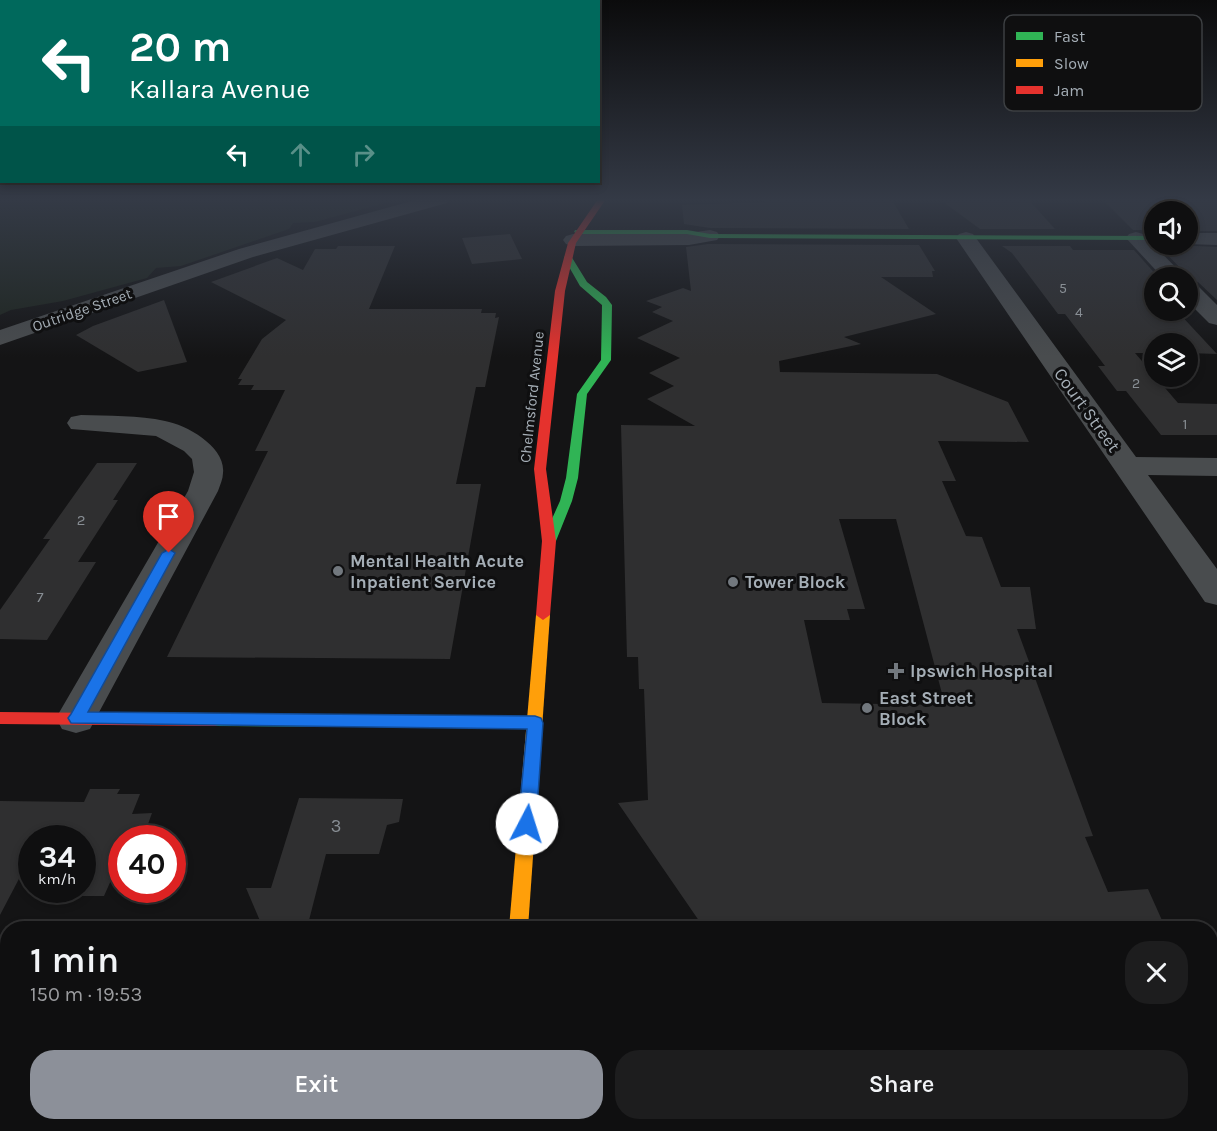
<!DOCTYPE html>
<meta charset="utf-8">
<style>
body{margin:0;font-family:Karla,sans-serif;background:#1d1d1e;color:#f1f3f6;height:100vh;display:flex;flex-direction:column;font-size:22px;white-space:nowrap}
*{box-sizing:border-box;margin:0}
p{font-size:20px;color:#9b9c9f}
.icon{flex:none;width:33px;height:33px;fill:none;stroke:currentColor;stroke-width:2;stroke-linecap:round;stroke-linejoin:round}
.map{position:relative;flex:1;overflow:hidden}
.panel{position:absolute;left:0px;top:921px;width:1218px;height:210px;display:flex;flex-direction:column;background:#0f0f10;border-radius:24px 24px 0 0;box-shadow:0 3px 9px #0003,0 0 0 2px #2f2f30}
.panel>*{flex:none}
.banner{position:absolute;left:0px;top:0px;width:600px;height:183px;box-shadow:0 3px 9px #0003,0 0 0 2px #2f2f30;background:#00695c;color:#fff;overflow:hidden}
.tools{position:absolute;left:1144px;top:201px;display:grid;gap:12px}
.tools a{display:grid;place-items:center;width:54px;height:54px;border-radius:50%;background:#0f0f10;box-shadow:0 3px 9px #0003,0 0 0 2px #2f2f30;font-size:30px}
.speed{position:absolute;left:18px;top:825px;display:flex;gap:12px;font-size:30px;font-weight:700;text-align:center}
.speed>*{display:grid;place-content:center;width:78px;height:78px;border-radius:50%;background:#0f0f10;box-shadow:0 3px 9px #0003,0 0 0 2px #2f2f30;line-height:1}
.speed small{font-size:15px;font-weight:400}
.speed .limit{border:9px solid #d22;background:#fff;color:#111}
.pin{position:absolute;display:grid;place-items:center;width:51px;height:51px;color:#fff;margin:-62px -26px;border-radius:50% 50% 50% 0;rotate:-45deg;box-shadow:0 0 6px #0007}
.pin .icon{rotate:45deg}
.me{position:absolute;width:66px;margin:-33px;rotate:5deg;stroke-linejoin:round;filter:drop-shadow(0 0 4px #0008)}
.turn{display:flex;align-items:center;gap:21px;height:126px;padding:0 30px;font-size:27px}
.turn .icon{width:78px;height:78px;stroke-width:2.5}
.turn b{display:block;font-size:42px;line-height:51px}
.lanes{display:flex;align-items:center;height:57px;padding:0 30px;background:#0003;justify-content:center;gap:30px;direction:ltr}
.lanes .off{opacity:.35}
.round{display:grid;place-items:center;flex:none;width:63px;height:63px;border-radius:24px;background:#1d1d1e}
.head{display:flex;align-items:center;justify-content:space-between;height:102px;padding:0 30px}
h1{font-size:36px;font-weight:600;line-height:45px}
.cta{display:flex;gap:12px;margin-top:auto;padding:12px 30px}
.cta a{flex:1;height:69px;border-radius:24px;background:#8c9099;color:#fff;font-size:24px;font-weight:600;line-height:69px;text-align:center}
.cta a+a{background:#1d1d1e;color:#f1f3f6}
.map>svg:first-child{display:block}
</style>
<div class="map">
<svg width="1217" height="1131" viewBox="0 0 1217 1131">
<rect width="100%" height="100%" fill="#141415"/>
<path fill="#1e251f" d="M0 199H400L315 222 293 223 289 229 181 266 156 268 147 278 63 301 11 310 0 315Z"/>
<g fill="#2f2f30" fill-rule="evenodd">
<path d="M764 199H793L794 201 892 200 909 229 710 228 684 224 682 205 765 202Z"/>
<path d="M1029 200 1055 229H980L942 201Z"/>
<path d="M1103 200 1217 201V231H1188V212H1155V230H1133Z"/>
<path d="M510 234 522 259 472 264 462 238Z"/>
<path d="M708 244 919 245 935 271H932L933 277H881L936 314 844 337 861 344 779 361 780 372 937 374 1008 402 1029 442 938 441 956 481H942L966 536 982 537 1001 587H1030L1036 629H1017L1093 836 1085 837 1108 892 1148 889 1165 927 1120 922 1123 928H704L618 803 648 800 644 689H639L638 657H627L621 425 695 426 647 399 674 386 649 373 680 358 637 338 673 321 652 312 662 307 646 301 683 288 691 291 686 247ZM839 519H896L945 705 822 703 804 620H850L847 609H865Z"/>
<path d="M1157 244 1217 247V300L1198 282 1188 280V276Z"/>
<path d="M338 246H395L369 309H482L481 313H496L495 318 499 317 485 387H476L456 484H481L450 659 167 657 262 463 268 451H255L285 390H251L254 385H238L242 379H238L262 339 286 320 211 282 277 258 303 270 315 249H336Z"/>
<path d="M1002 246H1070L1073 250H1134L1159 278H1155V310H1176L1217 354 1188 353V344H1155V353H1135L1178 403 1217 404V435H1161L1126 391H1117L1098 366H1105L1065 314H1058L1012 253Z"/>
<path d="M164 300 187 362 138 372 76 335 93 326Z"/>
<path d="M97 463H137L113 500H118L78 562H96L47 640 0 639V610L50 539H43Z"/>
<path d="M90 789H120L117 794H140L132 814 152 813 143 838H122V878H112L104 896H82V838H32V854L0 915V801L84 802Z"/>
<path d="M299 798 403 799 399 822 387 825 379 854H326L307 928H263L246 888H271Z"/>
</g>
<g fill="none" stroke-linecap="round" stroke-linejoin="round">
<g fill="#494c4e" fill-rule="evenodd">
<path d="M419 199H449L447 203 253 257 0 345V330L239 249Z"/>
<path d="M710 230 717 232 720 236 717 240 689 245 573 246 566 244 563 240 566 236 573 234 689 233Z"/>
<path d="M966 232 973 234 1136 457 1217 458V476L1148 475 1217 569V605L1205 602 956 238 959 234Z"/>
<path d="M1136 232 1143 234 1186 278H1163L1126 238 1129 234Z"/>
<path d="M1188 233H1217V245L1186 244H1188Z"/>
<path d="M1188 282 1196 284 1217 305V325L1209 323 1188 302Z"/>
<path d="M81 415C108 416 139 415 165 421 187 425 226 447 223 473 223 479 220 485 218 491L90 729 76 733 62 729 56 718 188 491 194 472 192 459 184 451 156 436 71 429 67 423 71 417Z"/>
</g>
<g fill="#30b455" fill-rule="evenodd">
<path d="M575 230H687L710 234 1155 236V240L710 238 687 234H578L574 232Z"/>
<path d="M565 256H571L587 282 606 297 612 305 611 360 587 394 578 478 572 501 556 541 549 545 542 541 560 501 566 478 577 394 601 360 602 305 580 286 564 258Z"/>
<path d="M215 714 535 716 541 718 543 722 541 726 535 728 215 726 209 724 207 720 209 716Z"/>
</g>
<g fill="#ff9f0a" fill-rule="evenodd">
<path d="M543 610 550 615 528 928H509L536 615Z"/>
<rect x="490" y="1124" width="22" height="7"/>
</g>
<g fill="#e5322d" fill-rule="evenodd">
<path d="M598 199H606L576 243 565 291 546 469 556 541 550 615 543 620 536 615 542 541 534 469 555 291 568 243Z"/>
<path d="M0 712 215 714 221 716 223 720 221 724 215 726 0 724Z"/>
</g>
</g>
<linearGradient id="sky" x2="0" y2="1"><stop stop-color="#0b0b0c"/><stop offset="0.56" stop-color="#343a46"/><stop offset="1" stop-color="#343a46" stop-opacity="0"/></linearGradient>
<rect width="1217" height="357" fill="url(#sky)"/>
<path fill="#1a73e8" stroke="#114b97" stroke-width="1.5" d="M169 549 175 553 88 712 535 716 541 718 543 723 536 824 533 829 527 831 520 829 518 824 527 729 71 723 68 718 71 714 162 553Z"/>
<g fill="#72787e" stroke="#0f0f10" stroke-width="2">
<circle cx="338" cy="571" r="6"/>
<circle cx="733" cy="582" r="6"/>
<path d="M893 662h6v6h6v6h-6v6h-6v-6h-6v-6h6z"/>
<circle cx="867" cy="708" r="6"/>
</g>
<g text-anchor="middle" stroke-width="6" stroke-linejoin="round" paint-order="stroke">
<g font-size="14" fill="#888e94">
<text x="1063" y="293">5</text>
<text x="1079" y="317">4</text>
<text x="1136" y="388">2</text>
</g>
<g font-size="15" fill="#a5aeb6" stroke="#0f0f10">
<text transform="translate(82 310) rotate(-19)" y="5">Outridge Street</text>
<text transform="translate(532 397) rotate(-84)" y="5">Chelmsford Avenue</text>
</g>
<g font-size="15" fill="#888e94">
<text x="1185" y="429">1</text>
<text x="81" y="525">2</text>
<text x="40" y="602">7</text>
</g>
<g font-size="18" fill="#a5aeb6" stroke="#0f0f10">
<text transform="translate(1087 410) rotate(54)" y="6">Court Street</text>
</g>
<g font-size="18" font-weight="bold" fill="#a5aeb6" stroke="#0f0f10" text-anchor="start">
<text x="350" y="567">Mental Health Acute<tspan x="350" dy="21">Inpatient Service</tspan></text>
<text x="745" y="588">Tower Block</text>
<text x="910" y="677">Ipswich Hospital</text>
<text x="879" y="704">East Street<tspan x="879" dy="21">Block</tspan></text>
</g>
<g font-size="18" fill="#888e94">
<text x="336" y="832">3</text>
</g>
</g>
<rect x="1004" y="15" width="198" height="96" rx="9" fill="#0f0f10" stroke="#3c3f42" stroke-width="1.5"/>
<rect x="1016" y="32" width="27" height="8" fill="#30b455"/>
<rect x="1016" y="59" width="27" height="8" fill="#ff9f0a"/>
<rect x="1016" y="86" width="27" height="8" fill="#e5322d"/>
<g font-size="16" fill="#a5aeb6">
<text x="1054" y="42">Fast</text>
<text x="1054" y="69">Slow</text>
<text x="1054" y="96">Jam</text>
</g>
</svg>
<div class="tools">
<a><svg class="icon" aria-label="sound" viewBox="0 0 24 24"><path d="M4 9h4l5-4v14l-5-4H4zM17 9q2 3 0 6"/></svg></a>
<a><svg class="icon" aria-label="search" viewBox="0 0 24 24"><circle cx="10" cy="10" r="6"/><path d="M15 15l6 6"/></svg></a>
<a><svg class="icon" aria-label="layers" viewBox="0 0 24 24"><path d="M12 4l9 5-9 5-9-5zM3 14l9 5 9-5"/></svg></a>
</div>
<div class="speed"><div>34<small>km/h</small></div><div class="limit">40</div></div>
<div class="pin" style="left:169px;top:553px;background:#d93025"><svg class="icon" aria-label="arrive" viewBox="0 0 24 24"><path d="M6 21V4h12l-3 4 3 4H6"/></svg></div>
<svg class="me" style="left:527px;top:824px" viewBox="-20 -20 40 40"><circle r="19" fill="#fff"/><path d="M0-13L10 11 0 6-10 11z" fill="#1a73e8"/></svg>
<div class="banner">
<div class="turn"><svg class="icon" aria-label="left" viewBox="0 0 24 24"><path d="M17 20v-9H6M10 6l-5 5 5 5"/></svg><div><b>20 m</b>Kallara Avenue</div></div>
<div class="lanes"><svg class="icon" aria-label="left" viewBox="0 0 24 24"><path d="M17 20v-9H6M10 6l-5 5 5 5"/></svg><svg class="icon off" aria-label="ahead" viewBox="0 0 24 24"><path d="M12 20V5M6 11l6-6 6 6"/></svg><svg class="icon off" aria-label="right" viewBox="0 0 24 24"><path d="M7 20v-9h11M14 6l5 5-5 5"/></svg></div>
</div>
<section class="panel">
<div class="head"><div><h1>1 min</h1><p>150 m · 19:53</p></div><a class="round"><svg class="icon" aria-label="close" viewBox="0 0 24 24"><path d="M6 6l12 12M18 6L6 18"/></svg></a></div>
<div class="cta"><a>Exit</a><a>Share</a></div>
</section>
</div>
